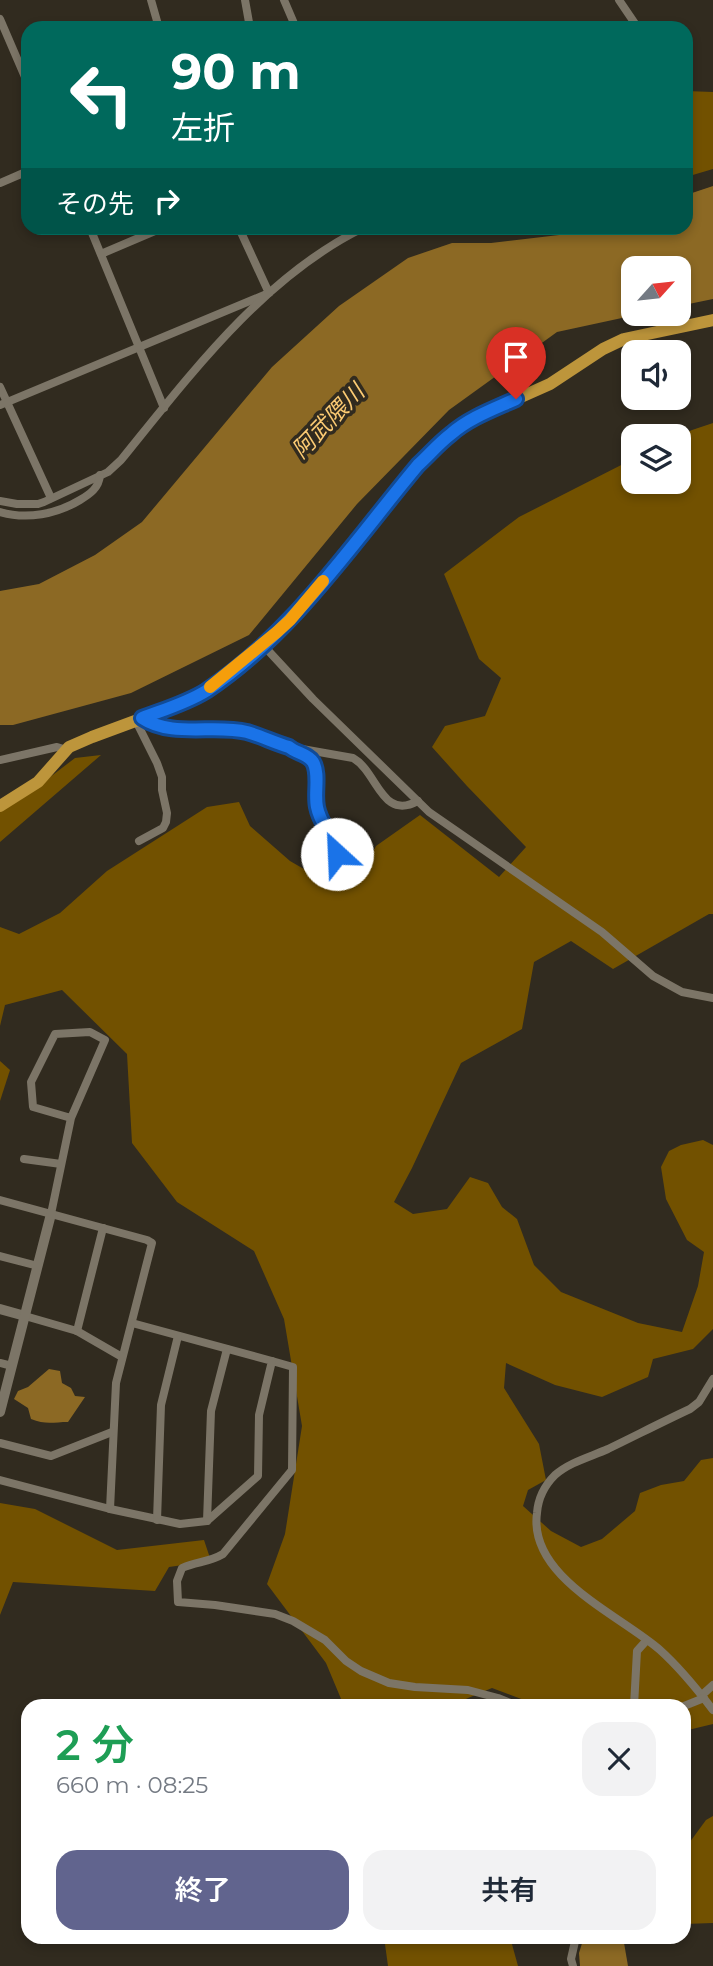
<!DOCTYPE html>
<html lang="ja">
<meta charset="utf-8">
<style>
body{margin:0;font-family:Montserrat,"Noto Sans JP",sans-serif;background:#f2f2f3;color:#1f2937;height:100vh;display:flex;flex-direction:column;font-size:26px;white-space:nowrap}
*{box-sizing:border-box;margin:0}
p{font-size:23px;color:#747a83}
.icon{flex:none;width:38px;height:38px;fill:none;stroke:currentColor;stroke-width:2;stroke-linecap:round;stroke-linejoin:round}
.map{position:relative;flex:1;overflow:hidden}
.panel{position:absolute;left:21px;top:1699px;width:670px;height:245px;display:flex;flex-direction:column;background:#fff;border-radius:21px;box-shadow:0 4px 10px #0003}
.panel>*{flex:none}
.top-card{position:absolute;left:21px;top:21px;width:672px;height:214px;border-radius:21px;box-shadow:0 4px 10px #0003;background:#00695c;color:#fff;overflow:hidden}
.needle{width:46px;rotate:63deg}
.fabs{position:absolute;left:621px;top:256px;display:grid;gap:14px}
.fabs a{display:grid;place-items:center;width:70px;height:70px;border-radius:14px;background:#fff;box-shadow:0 4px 10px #0003;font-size:35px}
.pin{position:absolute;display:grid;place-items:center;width:60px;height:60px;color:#fff;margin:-72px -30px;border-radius:50% 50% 50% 0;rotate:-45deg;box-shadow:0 0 7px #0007}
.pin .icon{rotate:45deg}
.me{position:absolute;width:77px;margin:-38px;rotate:335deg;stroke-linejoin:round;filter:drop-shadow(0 0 5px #0008)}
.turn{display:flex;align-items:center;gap:24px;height:147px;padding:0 35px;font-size:32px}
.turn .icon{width:91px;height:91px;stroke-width:2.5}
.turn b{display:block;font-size:49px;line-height:60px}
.then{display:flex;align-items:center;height:66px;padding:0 35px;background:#0003;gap:14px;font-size:26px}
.round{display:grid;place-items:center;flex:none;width:74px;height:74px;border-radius:21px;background:#f2f2f3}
.head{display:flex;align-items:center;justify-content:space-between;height:119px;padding:0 35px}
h1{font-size:42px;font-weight:600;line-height:52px;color:#1e9e55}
.action{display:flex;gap:14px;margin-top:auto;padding:14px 35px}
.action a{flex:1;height:80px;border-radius:21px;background:#61648e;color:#fff;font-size:28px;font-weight:600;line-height:80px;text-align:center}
.action a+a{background:#f2f2f3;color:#1f2937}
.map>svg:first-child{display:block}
</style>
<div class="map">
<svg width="713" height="1966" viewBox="0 0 713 1966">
<rect width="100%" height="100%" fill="#312b1f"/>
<g fill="#725100">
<path d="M686 91 713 92V169L686 177Z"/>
<path d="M713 423V914H709L613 969 571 941 534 962 522 1029 461 1063 412 1168 394 1202 413 1214 447 1209 470 1177 488 1183 502 1207 517 1219 534 1265 561 1292 638 1323 682 1332 698 1286 704 1252 687 1240 666 1199 661 1167 669 1151 681 1145 703 1140 713 1145V1329L693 1349 653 1359 648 1377 602 1397 555 1385 506 1363 504 1388 539 1444 546 1480 528 1490 523 1506 551 1531 581 1547 602 1539 635 1511 640 1493 661 1485 684 1481 701 1460 713 1458V1724L684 1731V1706H540L492 1688 449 1706H344L326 1663 267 1584 285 1534 302 1426 284 1319 254 1251 177 1202 132 1143 127 1054 62 990 5 1005 0 1026V927L19 934 60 913 107 871 207 807 239 802 250 826 290 861 335 887 359 879 376 846 420 815 499 877 526 847 467 786 432 747 445 726 485 716 501 678 479 659 444 574 519 517 633 459 634 481H679V436L692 430Z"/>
<path d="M101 755 0 842V810L20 800 75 758Z"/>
<path d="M0 1061 10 1070 0 1101Z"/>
<path d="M0 1503 35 1509 117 1550 204 1540 211 1561 169 1567 155 1591 13 1582 0 1615Z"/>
<path d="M713 1816V1923L684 1924V1850L706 1820Z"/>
<path d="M384 1937H510L518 1966H388Z"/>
</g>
<g fill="#8c6924">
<path d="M713 186V299L679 306V268H634V313H645L557 332 449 410 357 504 249 635 131 693 13 725H0V591L39 584 95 555 142 522 272 367 339 306 408 258 452 243H491L559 235 582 228H686V195Z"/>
<path d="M49 1369 60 1371 62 1383 71 1388 75 1396 85 1397 68 1422C54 1422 45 1425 31 1419L28 1408 14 1399 18 1391 28 1387Z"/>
<path d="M584 1937H623L628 1966H580L579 1953Z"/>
</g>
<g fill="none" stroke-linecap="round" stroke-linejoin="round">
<g stroke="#7c7567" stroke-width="8">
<path d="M151 0 159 28"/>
<path d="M245 0 250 28"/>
<path d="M284 0 296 28"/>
<path d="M619 0 638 28"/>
<path d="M0 19 28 84"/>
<path d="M0 183 28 171"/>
<path d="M90 228 164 408"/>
<path d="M101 254 162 228"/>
<path d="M0 387 51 498"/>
<path d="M0 405 269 293 239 228"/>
<path d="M0 501 17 504H38L44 502 108 472 121 460C190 375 263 277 363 228"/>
<path d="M0 512C27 520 57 514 80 500 90 494 99 488 100 475"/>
<path d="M263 645 313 699 429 812 602 932 653 976 682 992 713 998"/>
<path d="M142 718 161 726 179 728 246 732 285 746 353 758C378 772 381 821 418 801"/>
<path d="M136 721 157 763 162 777V790L167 813 166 822 163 828 139 841"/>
<path d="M297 752C305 755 311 757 314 765 319 779 314 795 317 809 321 825 334 838 337 854"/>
<path d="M0 760 57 747 67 750"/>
<path d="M24 1159 61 1164"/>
<path d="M0 1200 147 1240 152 1243 116 1383 110 1509"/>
<path d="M51 1214 71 1118 105 1040 90 1032 55 1034 31 1082 33 1107 71 1118"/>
<path d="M0 1256 38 1266"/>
<path d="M25 1316 77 1331 122 1357"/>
<path d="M77 1331 103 1228"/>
<path d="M272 1361 293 1367 292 1470 223 1554C208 1563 197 1561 182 1568L177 1581 178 1602 215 1605 275 1614 293 1621 325 1640 346 1661 361 1671 389 1683 415 1687 468 1690 498 1698 518 1706"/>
<path d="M0 1363 12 1366"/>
<path d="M713 1379 699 1402 690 1409C662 1422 635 1436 608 1449 590 1457 570 1462 555 1475 545 1485 538 1499 537 1513 528 1577 620 1615 660 1650 680 1668 697 1689 713 1710"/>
<path d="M0 1443 51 1456 112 1432"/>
<path d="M0 1480 110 1509 180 1524 207 1521 258 1476 259 1415 272 1361 132 1323"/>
<path d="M157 1520 161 1405 178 1336"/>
<path d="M207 1521 211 1411 227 1349"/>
<path d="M702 1695 713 1685"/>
<path d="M634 1706 637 1651 646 1641"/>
<path d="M684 1706 704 1698"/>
<path d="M573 1966 571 1959 576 1937"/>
</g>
<g stroke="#7c7567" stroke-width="10">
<path d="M0 1309 25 1316"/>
<path d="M0 1412 51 1214"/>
</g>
<path stroke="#bd953b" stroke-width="12" d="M0 806 38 782 69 747 92 737 173 707 204 692 263 645 290 619 418 465 451 434 485 413 550 384 603 349 624 339 713 320"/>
</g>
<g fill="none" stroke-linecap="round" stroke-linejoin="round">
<defs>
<path id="route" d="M337 854C334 837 320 824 317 807 314 793 320 774 313 762 308 754 296 753 289 747 275 743 261 736 247 732 214 724 172 738 142 718 163 710 187 703 206 691 293 633 352 544 418 465 429 455 439 443 451 434 469 418 494 409 516 399"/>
</defs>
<use href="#route" stroke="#114b97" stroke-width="18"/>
<use href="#route" stroke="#1a73e8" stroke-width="12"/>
<path stroke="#f59e0b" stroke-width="12" d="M210 687 277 632 290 620 323 581"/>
</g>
<g text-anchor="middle" stroke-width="7" stroke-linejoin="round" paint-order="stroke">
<g font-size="23" font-style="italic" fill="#fccb73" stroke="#312b1f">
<text transform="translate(328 421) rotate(-46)" y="8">阿武隈川</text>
</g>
</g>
</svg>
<div class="fabs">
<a><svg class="needle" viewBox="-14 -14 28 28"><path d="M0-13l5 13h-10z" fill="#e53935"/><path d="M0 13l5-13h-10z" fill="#747a83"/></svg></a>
<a><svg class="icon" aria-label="sound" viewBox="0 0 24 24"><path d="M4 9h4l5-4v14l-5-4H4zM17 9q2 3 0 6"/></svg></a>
<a><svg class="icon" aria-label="layers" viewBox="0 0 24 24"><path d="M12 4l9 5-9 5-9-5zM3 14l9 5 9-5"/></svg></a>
</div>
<div class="pin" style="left:516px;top:399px;background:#d93025"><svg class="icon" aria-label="arrive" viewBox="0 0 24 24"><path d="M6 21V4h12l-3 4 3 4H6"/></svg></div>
<svg class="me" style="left:337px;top:854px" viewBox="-20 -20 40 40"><circle r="19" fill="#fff"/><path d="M0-13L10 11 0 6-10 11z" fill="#1a73e8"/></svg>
<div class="top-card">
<div class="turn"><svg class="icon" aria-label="left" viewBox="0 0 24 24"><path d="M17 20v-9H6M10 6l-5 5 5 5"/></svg><div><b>90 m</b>左折</div></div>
<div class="then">その先<svg class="icon" aria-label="right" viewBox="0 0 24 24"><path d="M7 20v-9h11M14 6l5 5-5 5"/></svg></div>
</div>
<section class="panel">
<div class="head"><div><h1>2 分</h1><p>660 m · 08:25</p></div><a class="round"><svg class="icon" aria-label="close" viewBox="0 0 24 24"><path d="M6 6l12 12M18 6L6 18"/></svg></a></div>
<div class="action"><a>終了</a><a>共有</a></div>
</section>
</div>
